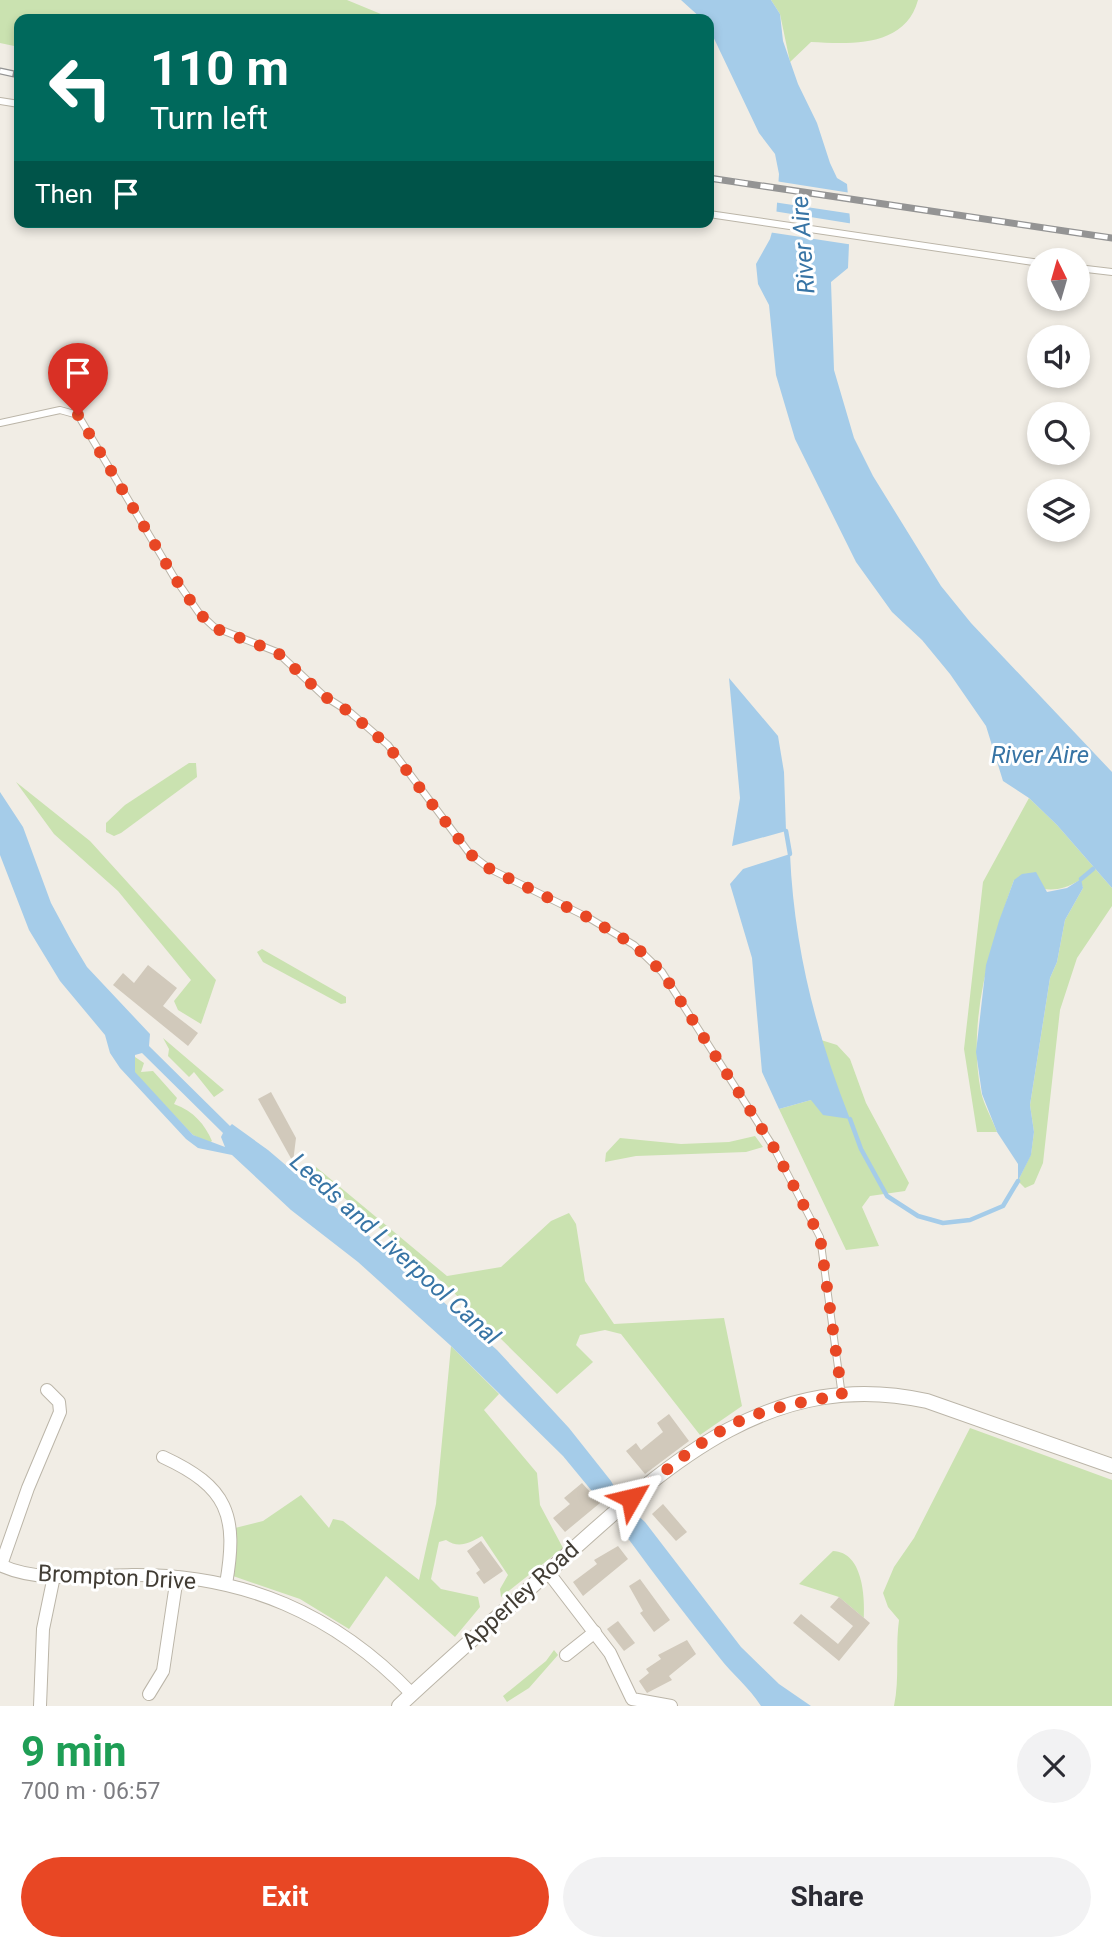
<!DOCTYPE html>
<meta charset="utf-8">
<style>
body{margin:0;font-family:Roboto,sans-serif;background:#f2f2f3;color:#2b2b33;height:100vh;display:flex;flex-direction:column;font-size:26px;white-space:nowrap}
*{box-sizing:border-box;margin:0}
p{font-size:23px;color:#7c7c81}
.icon{flex:none;width:38px;height:38px;fill:none;stroke:currentColor;stroke-width:2;stroke-linecap:round;stroke-linejoin:round}
.map{position:relative;height:1706px;overflow:hidden}
.drawer{display:flex;flex-direction:column;background:#fff;flex:1}
.drawer>*{flex:none}
.hud{position:absolute;left:14px;top:14px;width:700px;height:214px;border-radius:14px;box-shadow:0 4px 10px #0003;background:#00695c;color:#fff;overflow:hidden}
.needle{width:46px;rotate:355deg}
.tools{position:absolute;left:1027px;top:248px;display:grid;gap:14px}
.tools a{display:grid;place-items:center;width:63px;height:63px;border-radius:50%;background:#fff;box-shadow:0 4px 10px #0003;font-size:35px}
.pin{position:absolute;display:grid;place-items:center;width:60px;height:60px;color:#fff;margin:-72px -30px;border-radius:50% 50% 50% 0;rotate:-45deg;box-shadow:0 0 7px #0007}
.pin .icon{rotate:45deg}
.me{position:absolute;width:77px;margin:-38px;rotate:53deg;stroke-linejoin:round;filter:drop-shadow(0 0 5px #0008)}
.turn{display:flex;align-items:center;gap:24px;height:147px;padding:0 21px;font-size:32px}
.turn .icon{width:91px;height:91px;stroke-width:2.5}
.turn b{display:block;font-size:49px;line-height:60px}
.then{display:flex;align-items:center;height:66px;padding:0 21px;background:#0003;gap:14px;font-size:26px}
.round{display:grid;place-items:center;flex:none;width:74px;height:74px;border-radius:37px;background:#f2f2f3}
.summary{display:flex;align-items:center;justify-content:space-between;height:119px;padding:0 21px}
h1{font-size:42px;font-weight:700;line-height:52px;color:#1e9e55}
.button{display:flex;gap:14px;margin-top:auto;padding:14px 21px}
.button a{flex:1;height:80px;border-radius:42px;background:#e84724;color:#fff;font-size:28px;font-weight:700;line-height:80px;text-align:center}
.button a+a{background:#f2f2f3;color:#2b2b33}
.map>svg:first-child{display:block}
</style>
<div class="map">
<svg width="1112" height="1706" viewBox="0 0 1112 1706">
<rect width="100%" height="100%" fill="#f1ede5"/>
<g fill="#cae2b0">
<path d="M0 0H347L393 19H19V47L0 43Z"/>
<path d="M771 0H918C905 48 850 44 811 42L790 62 780 14Z"/>
<path d="M189 763H196L197 777 121 833 114 836 106 832V823L125 805Z"/>
<path d="M16 782 90 841 216 980 201 1024 178 1010 174 1001 191 980 118 891 54 834Z"/>
<path d="M1029 798 1057 825 1112 888V906L1077 958 1060 1010 1043 1163 1034 1184 1025 1188 1018 1181 1031 1154 1034 1132 1030 1105 1050 978 1057 962 1065 920 1083 888 1080 880C1056 895 1040 890 1014 880 990 947 967 1021 981 1092 984 1105 992 1119 997 1132H977L964 1049 983 882Z"/>
<path d="M262 949 346 997V1003L341 1004 263 962 257 952Z"/>
<path d="M163 1038 224 1090 214 1097 194 1072 189 1077 168 1056 169 1049Z"/>
<path d="M821 1040 837 1045 850 1059 866 1103 909 1183 905 1191 870 1196 862 1207 879 1246 846 1250 779 1109 811 1100 825 1056Z"/>
<path d="M135 1057 144 1063 141 1072 153 1071 177 1098 174 1104C194 1111 205 1125 212 1141L209 1143 193 1135 141 1080 134 1072Z"/>
<path d="M755 1136 763 1147 746 1152 636 1156 605 1162 606 1153 620 1138 681 1144 729 1142Z"/>
<path d="M316 1167 447 1276 501 1267 551 1221 569 1213 576 1224 585 1281 614 1324 724 1318 742 1406 700 1435 621 1334 605 1330 580 1335 576 1345 593 1362 557 1394 447 1286 314 1172Z"/>
<path d="M451 1346 499 1394 484 1410 537 1473 540 1505 563 1548 501 1597 500 1589 508 1575 482 1536C469 1543 459 1549 446 1540L439 1542 431 1579 441 1589 478 1597 480 1607 455 1637 386 1576 349 1629 300 1599 233 1576 235 1528 263 1521 301 1495 329 1528 333 1519 343 1521 419 1580 436 1504Z"/>
<path d="M970 1428 1112 1480V1706H894C900 1677 895 1649 899 1620L888 1607 883 1593 894 1567 914 1538Z"/>
<path d="M833 1551C863 1552 865 1597 864 1618L839 1597 799 1584Z"/>
<path d="M554 1650 558 1655 529 1688 507 1702 503 1696 546 1661Z"/>
</g>
<g fill="#a5cce9" fill-rule="evenodd">
<path d="M681 0H771L780 14 783 41 798 84 817 123 830 163 837 178 847 184 850 220 848 268 831 282 834 370 854 438 873 476 941 586 971 623 1112 772V888L1057 825 1029 798 1003 781 986 726 950 674 922 640 892 612 856 562 795 439 776 375 769 305 758 284 756 264 770 239 776 218 779 174 775 154 759 133 709 28V19H702Z"/>
<path d="M729 678 778 736 784 772 786 831 732 846 740 798Z"/>
<path d="M0 792 23 827 51 903 72 942 87 967 150 1034 149 1046 230 1126 232 1124 268 1150 381 1246 497 1350 569 1428 611 1481 622 1501 645 1522 741 1647 779 1684 811 1706H761C749 1687 732 1674 719 1657 687 1617 657 1578 627 1537L628 1528 607 1499 596 1496 563 1456 450 1345 358 1262 291 1210 232 1155 198 1148 186 1139 120 1068 110 1053 105 1035 60 981 29 930 0 855ZM142 1053 223 1133 221 1137 225 1147 193 1135 135 1072V1055Z"/>
<path d="M790 854C794 947 816 1033 850 1119L823 1115 811 1100 779 1109 762 1072 752 958 730 884 743 869Z"/>
<path d="M1036 872 1047 892 1067 888 1081 879 1083 888 1065 920 1057 962 1050 978 1030 1105 1034 1132 1031 1155 1018 1181V1164L997 1132 982 1094 976 1052 986 965 999 921 1014 880 1022 874Z"/>
</g>
<g fill="#f1ede5">
<path d="M775 181 851 193 853 214 773 202Z"/>
<path d="M773 211 854 224V245L768 232Z"/>
</g>
<g fill="none" stroke-linecap="round" stroke-linejoin="round">
<g stroke="#a5cce9" stroke-width="4.5">
<path d="M786 831 790 854"/>
<path d="M1081 879 1093 869"/>
<path d="M850 1119 861 1149 887 1196 918 1216 943 1223 970 1220 1003 1206 1018 1181"/>
</g>
</g>
<g fill="#d1c9bb">
<path d="M148 965 177 988 163 1006 198 1033 188 1046 113 985 123 973 134 983Z"/>
<path d="M271 1092 296 1138 293 1162 258 1099Z"/>
<path d="M669 1414 689 1441 645 1474 626 1451 636 1443 641 1450 663 1432 657 1423Z"/>
<path d="M582 1483 600 1503 565 1532 553 1518 570 1504 564 1498Z"/>
<path d="M663 1504 687 1532 676 1541 652 1514Z"/>
<path d="M481 1541 503 1571 484 1584 476 1573 480 1570 467 1551Z"/>
<path d="M618 1546 628 1559 583 1596 573 1582 597 1564 594 1560Z"/>
<path d="M640 1579 670 1620 654 1632 640 1613 643 1611 629 1586Z"/>
<path d="M839 1597 870 1623 839 1661 793 1623 801 1614 838 1644 853 1626 830 1607Z"/>
<path d="M618 1621 635 1643 624 1651 607 1629Z"/>
<path d="M687 1640 696 1654 669 1676 672 1680 647 1693 639 1681 649 1673 646 1669 661 1659 658 1655Z"/>
</g>
<g fill="none" stroke-linecap="round" stroke-linejoin="round">
<defs>
<g id="service">
<path d="M0 101 19 104"/>
<path d="M709 214 1040 263"/>
<path d="M1078 268 1112 272"/>
<path d="M0 423 60 410 78 415 174 577 199 613 214 627 277 652 324 696 351 713 388 745 470 854 490 869 589 918 634 945 662 972 774 1148 820 1237 842 1396"/>
</g>
<g id="minor">
<path d="M163 1457C228 1487 238 1515 226 1584"/>
<path d="M0 1565C38 1583 90 1576 132 1575 244 1574 335 1614 412 1694"/>
<path d="M1 1565 28 1488 60 1412 59 1402 47 1390"/>
<path d="M548 1572 610 1653 632 1699 671 1706"/>
<path d="M566 1655 595 1632"/>
<path d="M149 1694 163 1671 177 1577"/>
<path d="M40 1706 43 1629 54 1576"/>
</g>
<path id="tertiary" d="M399 1706C448 1660 499 1616 549 1571 659 1472 766 1365 927 1401L1112 1466"/>
</defs>
<use href="#service" stroke="#bbb5a8" stroke-width="8"/>
<use href="#minor" stroke="#bbb5a8" stroke-width="14"/>
<use href="#tertiary" stroke="#bbb5a8" stroke-width="16"/>
<use href="#service" stroke="#fff" stroke-width="6"/>
<use href="#minor" stroke="#fff" stroke-width="12"/>
<use href="#tertiary" stroke="#fff" stroke-width="14"/>
<defs>
<g id="rail">
<path d="M0 71 19 75"/>
<path d="M709 178 1112 238"/>
</g>
</defs>
<use href="#rail" stroke="#949494" stroke-width="7"/>
<use href="#rail" stroke="#fff" stroke-width="4.5" stroke-dasharray="13" stroke-linecap="butt"/>
</g>
<g fill="none" stroke-linecap="round" stroke-linejoin="round">
<path stroke="#e84724" stroke-width="12" stroke-dasharray="0 21.6" d="M78 415 174 577 199 613 214 628 277 652 324 696 351 713 388 746 470 854 490 869 589 918 634 945 662 972 774 1148 820 1237 842 1395C808 1401 774 1406 742 1420 701 1438 667 1471 631 1498"/>
</g>
<g text-anchor="middle" stroke-width="6" stroke-linejoin="round" paint-order="stroke">
<g font-size="23" fill="#423d35" stroke="#fff">
<text transform="translate(117 1577) rotate(3)" y="8">Brompton Drive</text>
<text transform="translate(520 1595) rotate(-42)" y="8">Apperley Road</text>
</g>
<g font-size="24" font-style="italic" fill="#3774a5" stroke="#fff">
<text transform="translate(803 245) rotate(-94)" y="8">River Aire</text>
<text x="1040" y="763">River Aire</text>
<text transform="translate(395 1249) rotate(42)" y="8">Leeds and Liverpool Canal</text>
</g>
</g>
</svg>
<div class="tools">
<a><svg class="needle" viewBox="-14 -14 28 28"><path d="M0-13l5 13h-10z" fill="#e53935"/><path d="M0 13l5-13h-10z" fill="#7c7c81"/></svg></a>
<a><svg class="icon" aria-label="sound" viewBox="0 0 24 24"><path d="M4 9h4l5-4v14l-5-4H4zM17 9q2 3 0 6"/></svg></a>
<a><svg class="icon" aria-label="search" viewBox="0 0 24 24"><circle cx="10" cy="10" r="6"/><path d="M15 15l6 6"/></svg></a>
<a><svg class="icon" aria-label="layers" viewBox="0 0 24 24"><path d="M12 4l9 5-9 5-9-5zM3 14l9 5 9-5"/></svg></a>
</div>
<div class="pin" style="left:78px;top:415px;background:#d93025"><svg class="icon" aria-label="arrive" viewBox="0 0 24 24"><path d="M6 21V4h12l-3 4 3 4H6"/></svg></div>
<svg class="me" style="left:631px;top:1498px" viewBox="-20 -20 40 40"><path d="M0-17L14 15 0 8-14 15z" fill="#e84724" stroke="#fff" stroke-width="4"/></svg>
<div class="hud">
<div class="turn"><svg class="icon" aria-label="left" viewBox="0 0 24 24"><path d="M17 20v-9H6M10 6l-5 5 5 5"/></svg><div><b>110 m</b>Turn left</div></div>
<div class="then">Then<svg class="icon" aria-label="arrive" viewBox="0 0 24 24"><path d="M6 21V4h12l-3 4 3 4H6"/></svg></div>
</div>
</div>
<section class="drawer">
<div class="summary"><div><h1>9 min</h1><p>700 m · 06:57</p></div><a class="round"><svg class="icon" aria-label="close" viewBox="0 0 24 24"><path d="M6 6l12 12M18 6L6 18"/></svg></a></div>
<div class="button"><a>Exit</a><a>Share</a></div>
</section>
